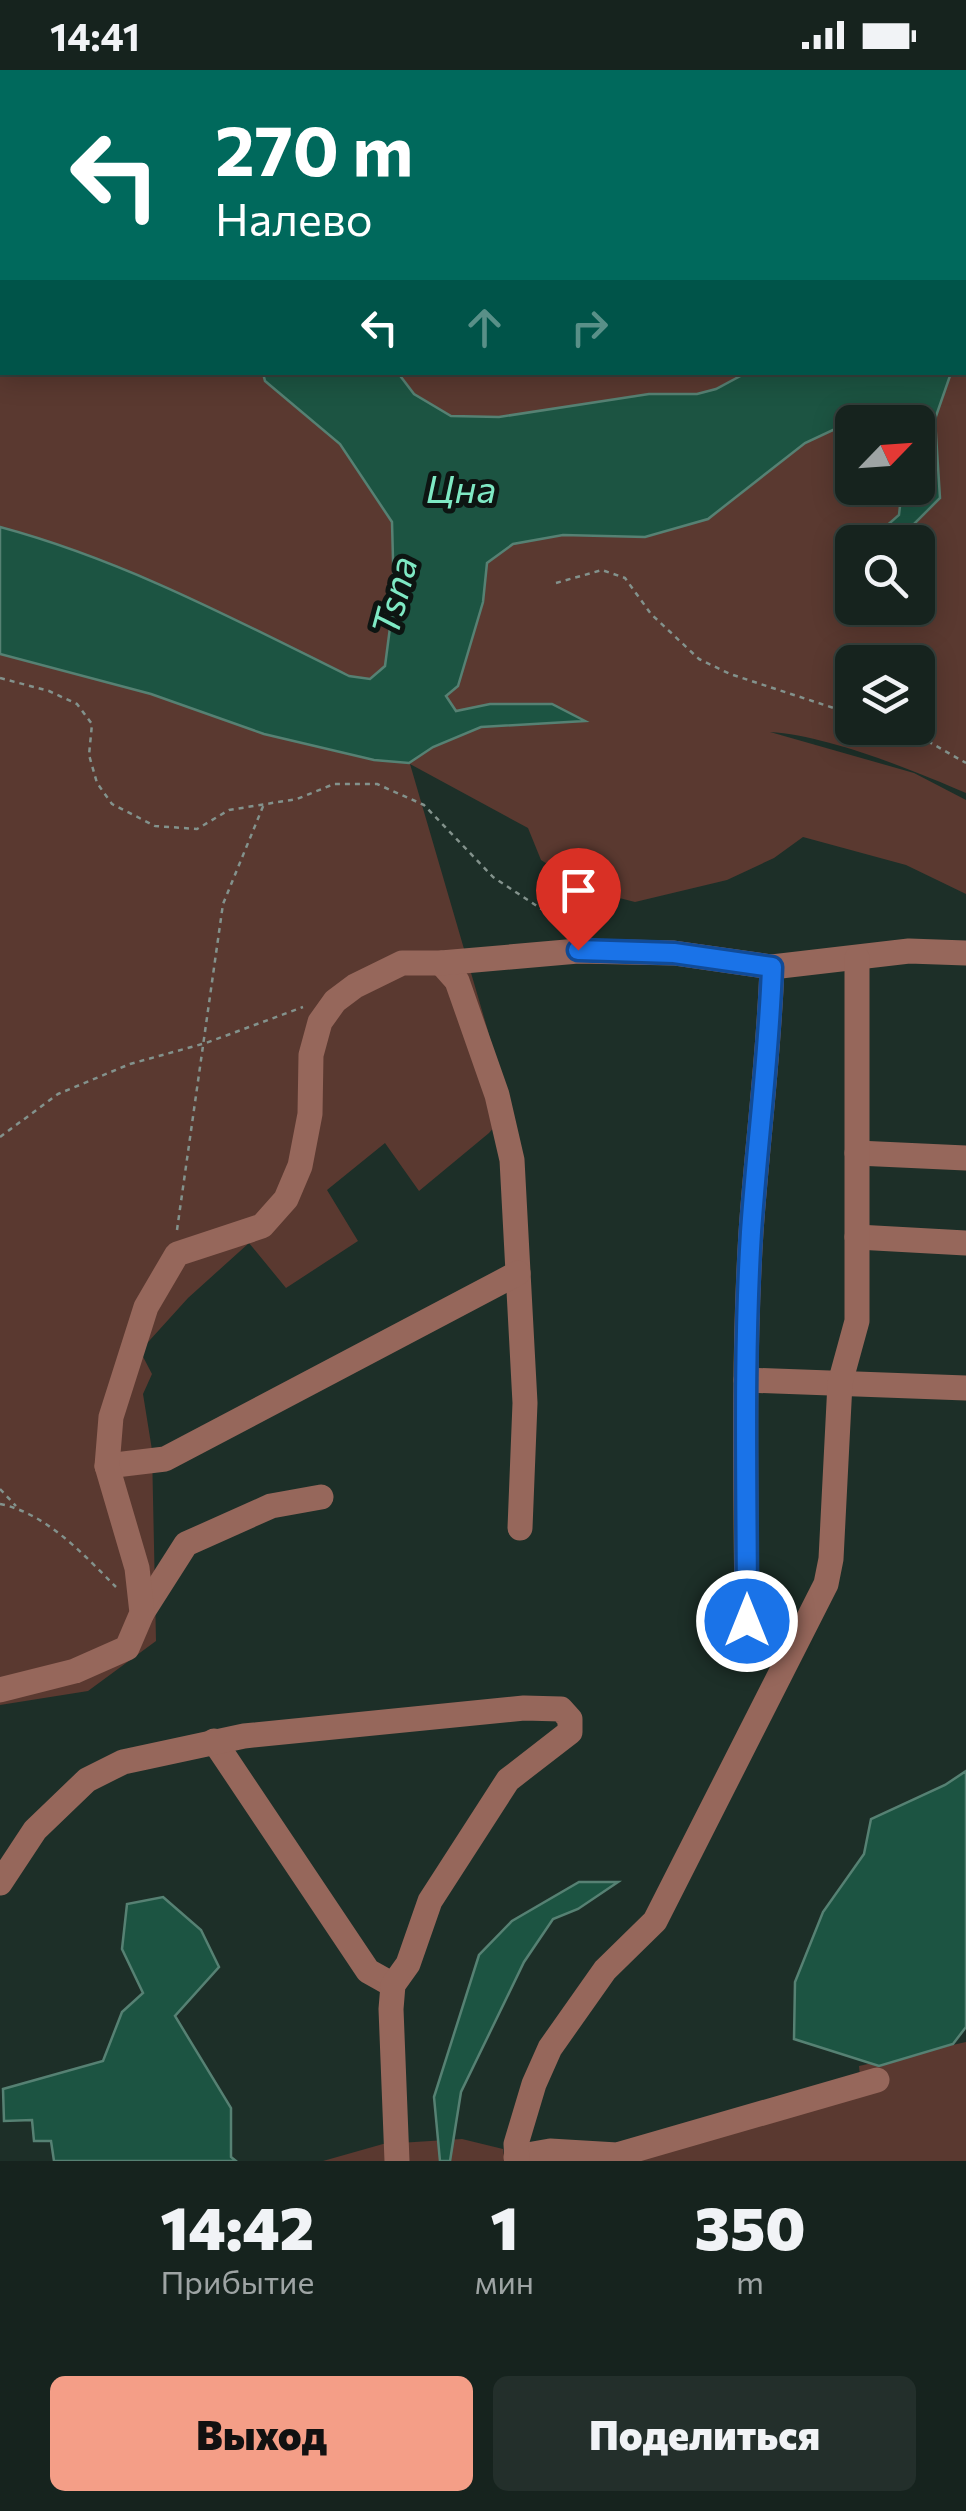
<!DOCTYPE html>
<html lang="ru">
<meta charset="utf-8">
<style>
body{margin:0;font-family:Commissioner,sans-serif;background:#232f2b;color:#f1f3f6;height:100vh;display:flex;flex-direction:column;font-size:38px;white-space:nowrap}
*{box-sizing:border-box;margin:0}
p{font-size:32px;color:#9ea4a4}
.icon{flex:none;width:55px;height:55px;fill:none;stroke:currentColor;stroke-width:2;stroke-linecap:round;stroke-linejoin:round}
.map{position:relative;height:2091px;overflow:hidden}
.drawer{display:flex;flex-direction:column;background:#16231e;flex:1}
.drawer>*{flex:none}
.guide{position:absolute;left:0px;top:0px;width:968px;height:305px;box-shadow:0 5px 25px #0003,0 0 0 2px #35403c;background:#00695c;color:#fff;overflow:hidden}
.needle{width:65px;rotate:65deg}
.buttons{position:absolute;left:835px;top:335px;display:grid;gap:20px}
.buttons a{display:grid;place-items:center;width:100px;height:100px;border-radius:15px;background:#16231e;box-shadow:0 5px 25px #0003,0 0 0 2px #35403c;font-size:50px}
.pin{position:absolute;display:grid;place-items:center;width:85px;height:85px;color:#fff;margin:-102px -42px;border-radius:50% 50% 50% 0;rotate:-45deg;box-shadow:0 0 10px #0007}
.pin .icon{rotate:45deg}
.me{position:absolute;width:110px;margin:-55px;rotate:0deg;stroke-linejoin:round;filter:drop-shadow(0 0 8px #0008)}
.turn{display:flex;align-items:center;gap:35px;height:210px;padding:0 50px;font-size:45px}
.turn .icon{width:130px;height:130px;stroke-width:2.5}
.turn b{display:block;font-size:70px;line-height:85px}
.lanes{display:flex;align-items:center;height:95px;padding:0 50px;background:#0003;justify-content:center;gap:50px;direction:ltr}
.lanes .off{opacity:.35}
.eta{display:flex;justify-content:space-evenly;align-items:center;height:170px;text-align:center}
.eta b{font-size:60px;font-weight:800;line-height:70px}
.primary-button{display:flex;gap:20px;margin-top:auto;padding:20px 50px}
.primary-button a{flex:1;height:115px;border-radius:15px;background:#f49e87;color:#111;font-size:40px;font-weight:800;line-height:115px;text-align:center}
.primary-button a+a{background:#232f2b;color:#f1f3f6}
.status{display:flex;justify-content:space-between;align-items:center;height:70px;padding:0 50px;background:#16231e;direction:ltr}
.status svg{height:28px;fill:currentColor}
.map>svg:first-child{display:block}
</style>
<div class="status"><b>14:41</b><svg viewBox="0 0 49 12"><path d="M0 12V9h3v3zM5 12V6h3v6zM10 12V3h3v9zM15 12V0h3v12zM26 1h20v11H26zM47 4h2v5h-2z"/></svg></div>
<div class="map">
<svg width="966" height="2091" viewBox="0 0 966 2091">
<rect width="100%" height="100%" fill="#1d2f28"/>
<g fill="#5a3930" fill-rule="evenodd">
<path d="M0 0H299V2H2V302L263 303 265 311 340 374 392 452 394 527 391 564 385 596 370 609 349 606C236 550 123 490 0 457Z"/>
<path d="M408 0H790L404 2Z"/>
<path d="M966 274V723C913 700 826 665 770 662L914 703 966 730V824L906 795 803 767 774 788 727 810 635 832 588 820 541 790 528 758 410 694 488 961 508 1047 501 1049 489 1063 419 1121 385 1073 327 1120 358 1171 286 1218 249 1173 188 1228 140 1281 152 1304 143 1324 152 1380 156 1571 88 1621 0 1635V584L151 624 264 664 374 690 409 693 433 677 481 657 583 651 490 634 456 641 446 625 458 616 483 532 487 493 513 474 563 465 645 467 708 449 805 373 850 352 891 342 894 352H852V418H902L899 445 868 472H852V538H918V472H896L940 428 935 349 951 303 965 302ZM852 592H918V658H852Z"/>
<path d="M398 303H746L716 319 697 324H649L499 347 452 346 414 324Z"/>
<path d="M966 1972V2091H549L860 2007 859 1996Z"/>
<path d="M462 2069 503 2079 505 2091H323L383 2074Z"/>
</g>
<g fill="#1c5442" stroke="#568173" stroke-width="2.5">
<path d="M790 0H966L965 276V2H789Z"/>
<path d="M263 303H398L414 324 451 346 499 347 649 324H697L716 319 746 303H951L935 349 940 428 896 472H868L899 445 902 418H918V352H894L890 342 850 352 805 373 708 449 645 467 563 465 513 474 487 493 483 532 458 616 446 626 456 641 490 634H552L585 651 481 657 433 677 409 693 374 690 264 664 151 624 0 584V457C123 490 236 550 349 606L370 609 385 596 394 527 392 452 340 374 265 311Z"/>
<path d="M966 1701V1957L953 1974 879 1996 794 1969 795 1912 823 1842 864 1784 871 1749 945 1715Z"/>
<path d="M579 1812H618L578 1839 553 1849 524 1892 461 2022 450 2091H440L434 2027 479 1885 512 1851Z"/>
<path d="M163 1827 201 1860 219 1897 175 1946 231 2038V2087L236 2091H54L51 2071H34L32 2050 4 2051 3 2019 103 1991 122 1942 143 1923 122 1879 127 1834Z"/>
</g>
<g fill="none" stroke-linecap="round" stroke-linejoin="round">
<g stroke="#83928c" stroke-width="2.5" stroke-dasharray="5 5" stroke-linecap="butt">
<path d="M556 513 602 500 625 508 651 544 699 589 730 604 852 644"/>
<path d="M0 608 49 621 77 634 92 654 89 685 97 713 112 734 155 756 197 759 229 740 297 729 334 714H377L424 735 493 807 555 848 579 859"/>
<path d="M890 658 931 673 966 693"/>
<path d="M0 1067 58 1024 130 994 206 973 303 937"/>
<path d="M177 1160 223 834 264 734"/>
<path d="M0 1419 16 1436"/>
<path d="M0 1434C46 1443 84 1485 116 1517"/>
</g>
<g stroke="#96675b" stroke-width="25">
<path d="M326 0 328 2"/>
<path d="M386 2 389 0"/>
<path d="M441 893 457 911 497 1025 512 1090 525 1333 520 1458"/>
<path d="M857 1083 966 1088"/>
<path d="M857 1167 966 1173"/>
<path d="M746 1310 966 1318"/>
<path d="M107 1396 165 1389 518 1203"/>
<path d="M142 1543 186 1474 271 1436 321 1427"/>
<path d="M747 1551C746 1421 743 1291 751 1162 757 1074 769 986 772 897"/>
<path d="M0 1620 75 1601 127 1578 142 1543 137 1498 107 1396 111 1347 146 1237 177 1184 262 1156 286 1129 300 1096 310 1044 311 985 320 952 335 931 355 916 402 893H441L578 881 674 883 772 897 909 881 966 883"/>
<path d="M214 1671 368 1901 393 1915"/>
<path d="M0 1813 35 1760 87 1710 123 1692 244 1666 524 1638 561 1639 570 1649V1662L508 1710 430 1831 408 1894 393 1915 391 1939 397 2091"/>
<path d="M516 2087 550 2081 617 2085 877 2010"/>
<path d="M517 2091 516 2074 534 2014 550 1978 605 1900 655 1851 826 1514 831 1489 840 1313 857 1251V888"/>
</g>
</g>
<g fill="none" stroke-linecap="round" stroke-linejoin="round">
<defs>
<path id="route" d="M578 880 674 883 772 897C769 986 757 1074 751 1162 743 1292 747 1421 747 1551"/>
</defs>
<use href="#route" stroke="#114b97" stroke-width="25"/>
<use href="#route" stroke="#1a73e8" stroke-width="18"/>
</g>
<g text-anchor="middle" stroke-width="10" stroke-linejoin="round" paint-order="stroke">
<g font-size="38" font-style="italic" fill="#7fe9c4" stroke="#0d1512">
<text x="461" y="433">Цна</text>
<text transform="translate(395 526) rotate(-75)" y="13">Tsna</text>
</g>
</g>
</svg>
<div class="buttons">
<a><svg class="needle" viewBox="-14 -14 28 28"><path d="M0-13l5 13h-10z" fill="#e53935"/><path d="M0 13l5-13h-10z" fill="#9ea4a4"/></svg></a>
<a><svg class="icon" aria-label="search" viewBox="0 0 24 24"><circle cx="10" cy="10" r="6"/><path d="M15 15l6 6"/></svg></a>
<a><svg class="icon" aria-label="layers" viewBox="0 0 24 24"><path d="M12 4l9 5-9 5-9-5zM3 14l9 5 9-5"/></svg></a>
</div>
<div class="pin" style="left:578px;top:880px;background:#d93025"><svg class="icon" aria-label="arrive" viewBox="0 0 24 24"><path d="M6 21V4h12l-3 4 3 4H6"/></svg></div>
<svg class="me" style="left:747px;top:1551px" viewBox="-20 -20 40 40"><circle r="17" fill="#1a73e8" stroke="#fff" stroke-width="3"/><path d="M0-11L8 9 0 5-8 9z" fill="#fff"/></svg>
<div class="guide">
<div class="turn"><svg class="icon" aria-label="left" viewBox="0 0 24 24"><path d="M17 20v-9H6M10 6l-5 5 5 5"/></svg><div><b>270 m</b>Налево</div></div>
<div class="lanes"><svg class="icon" aria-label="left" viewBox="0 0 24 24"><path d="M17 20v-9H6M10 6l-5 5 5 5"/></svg><svg class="icon off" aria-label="ahead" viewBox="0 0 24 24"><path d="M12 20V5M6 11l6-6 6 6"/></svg><svg class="icon off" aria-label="right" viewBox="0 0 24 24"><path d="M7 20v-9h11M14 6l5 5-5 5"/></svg></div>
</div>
</div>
<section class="drawer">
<div class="eta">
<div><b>14:42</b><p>Прибытие</p></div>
<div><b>1</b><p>мин</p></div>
<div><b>350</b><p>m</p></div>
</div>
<div class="primary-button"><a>Выход</a><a>Поделиться</a></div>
</section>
